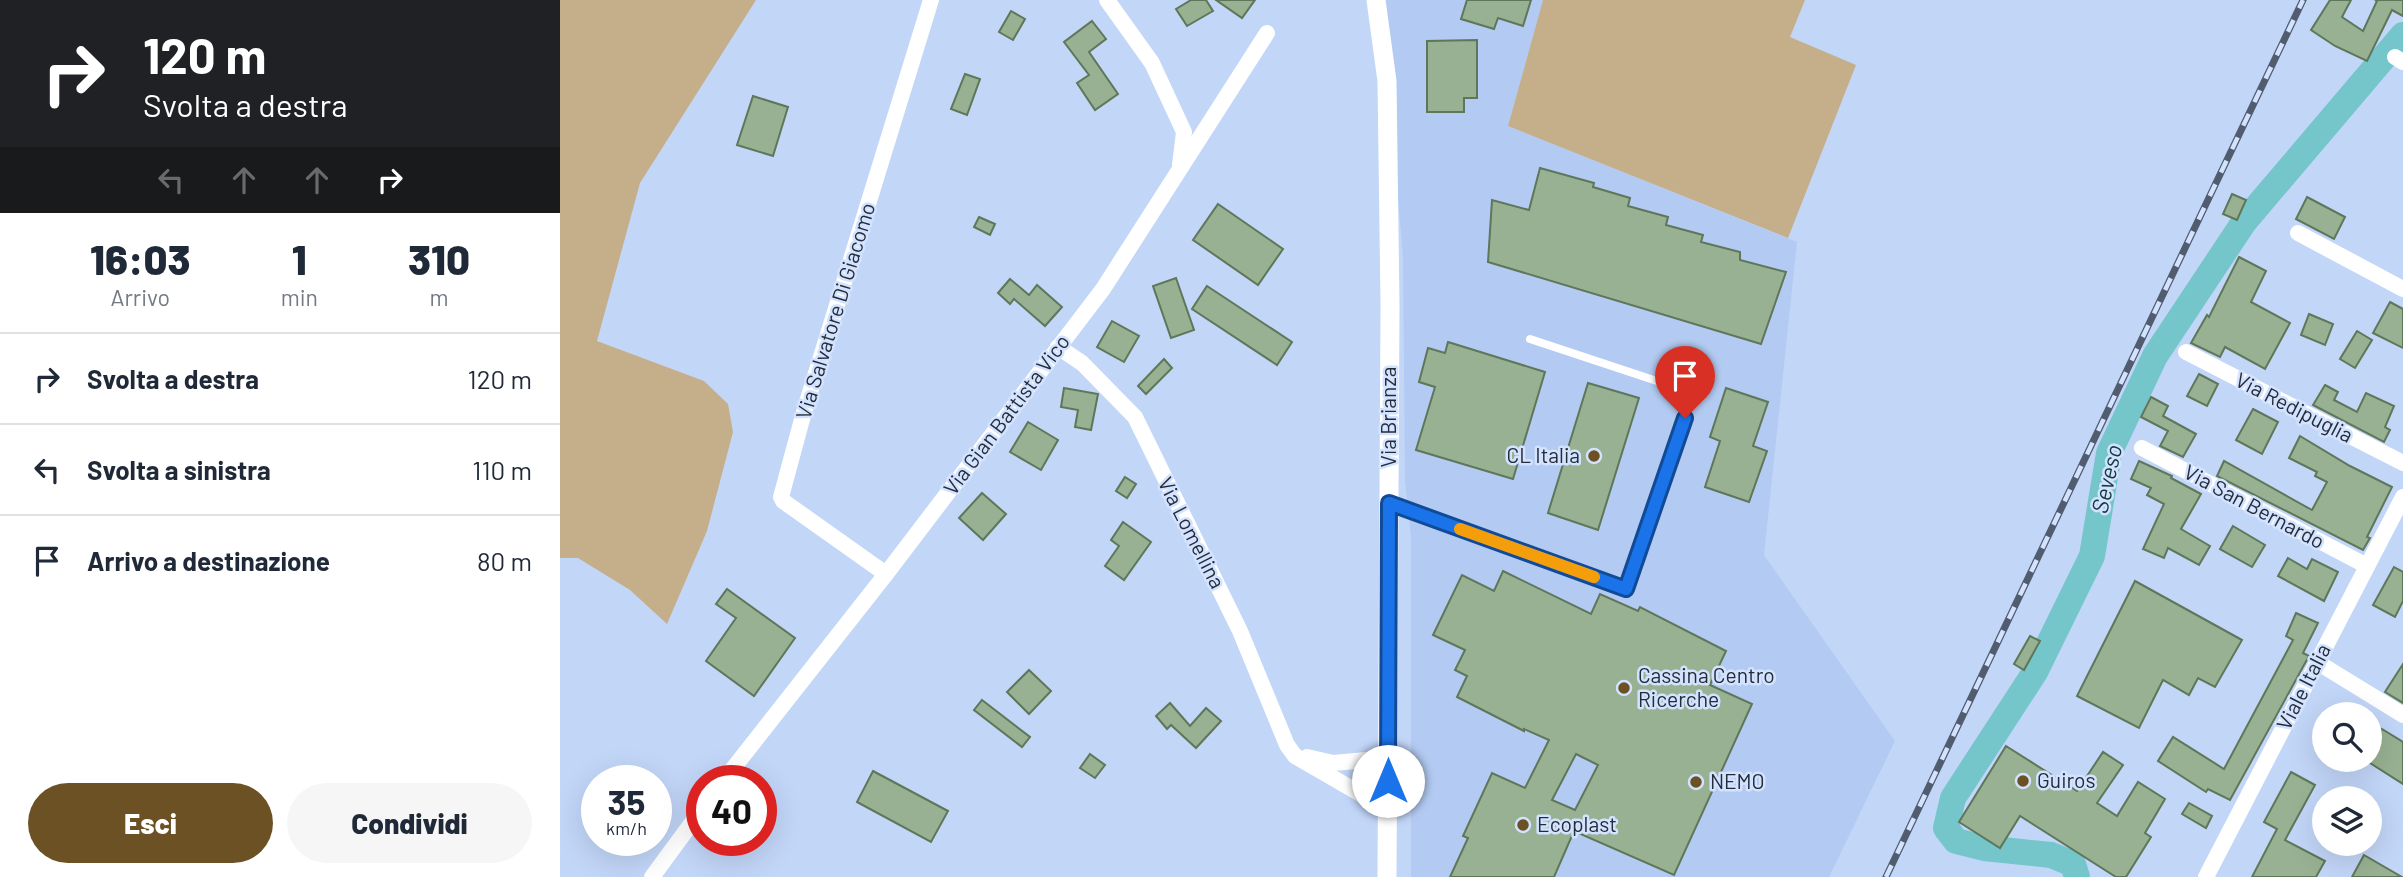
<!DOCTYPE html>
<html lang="it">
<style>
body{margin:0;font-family:Barlow,sans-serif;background:#f6f6f7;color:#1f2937;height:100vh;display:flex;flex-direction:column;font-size:26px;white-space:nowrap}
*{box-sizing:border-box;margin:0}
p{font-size:23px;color:#747a83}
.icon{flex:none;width:38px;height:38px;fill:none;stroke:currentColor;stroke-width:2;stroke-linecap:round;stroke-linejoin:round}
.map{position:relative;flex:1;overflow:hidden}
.details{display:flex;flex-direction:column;background:#fff;width:560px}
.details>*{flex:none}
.top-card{background:#202124;color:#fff;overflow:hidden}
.buttons{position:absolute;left:1752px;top:702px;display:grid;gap:14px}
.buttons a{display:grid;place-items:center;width:70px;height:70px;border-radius:50%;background:#fff;box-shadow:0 7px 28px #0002;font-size:35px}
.speed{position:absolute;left:21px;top:765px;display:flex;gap:14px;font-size:35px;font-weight:700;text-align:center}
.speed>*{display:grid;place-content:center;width:91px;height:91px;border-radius:50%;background:#fff;box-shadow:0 7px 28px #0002;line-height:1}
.speed small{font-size:18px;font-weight:400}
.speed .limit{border:10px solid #d22;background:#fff;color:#111}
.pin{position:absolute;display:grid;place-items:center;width:60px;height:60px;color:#fff;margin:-72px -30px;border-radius:50% 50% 50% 0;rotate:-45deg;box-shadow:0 0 7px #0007}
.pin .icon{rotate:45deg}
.me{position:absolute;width:77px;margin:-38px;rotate:0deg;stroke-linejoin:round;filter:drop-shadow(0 0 5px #0008)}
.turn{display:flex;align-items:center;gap:24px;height:147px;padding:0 28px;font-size:32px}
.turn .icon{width:91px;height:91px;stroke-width:2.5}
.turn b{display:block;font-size:49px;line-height:60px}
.lanes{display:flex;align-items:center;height:66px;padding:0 28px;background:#0003;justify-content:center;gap:35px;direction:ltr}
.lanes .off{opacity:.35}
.eta{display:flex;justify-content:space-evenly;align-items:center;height:119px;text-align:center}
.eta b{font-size:42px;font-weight:800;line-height:49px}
.cta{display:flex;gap:14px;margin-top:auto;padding:14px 28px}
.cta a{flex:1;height:80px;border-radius:42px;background:#6b5123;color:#fff;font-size:28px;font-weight:800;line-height:80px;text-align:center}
.cta a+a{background:#f6f6f7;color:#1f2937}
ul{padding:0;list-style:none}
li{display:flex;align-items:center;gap:21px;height:91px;padding:0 28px;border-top:2px solid #e0e1e3}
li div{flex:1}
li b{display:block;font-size:26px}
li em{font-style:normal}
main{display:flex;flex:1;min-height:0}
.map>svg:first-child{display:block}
</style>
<main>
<section class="details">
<div class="top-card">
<div class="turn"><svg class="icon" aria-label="right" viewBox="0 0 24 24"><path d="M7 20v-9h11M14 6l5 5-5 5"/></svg><div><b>120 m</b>Svolta a destra</div></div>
<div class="lanes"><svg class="icon off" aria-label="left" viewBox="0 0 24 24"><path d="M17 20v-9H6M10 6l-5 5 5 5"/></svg><svg class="icon off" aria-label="ahead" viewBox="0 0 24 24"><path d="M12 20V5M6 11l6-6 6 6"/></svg><svg class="icon off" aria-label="ahead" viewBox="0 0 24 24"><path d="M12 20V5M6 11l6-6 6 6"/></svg><svg class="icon" aria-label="right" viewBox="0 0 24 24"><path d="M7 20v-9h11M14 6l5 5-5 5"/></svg></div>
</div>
<div class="eta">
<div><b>16:03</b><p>Arrivo</p></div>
<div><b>1</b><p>min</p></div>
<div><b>310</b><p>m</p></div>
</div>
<ul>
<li><svg class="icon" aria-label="right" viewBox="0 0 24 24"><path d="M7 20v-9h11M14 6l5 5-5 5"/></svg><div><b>Svolta a destra</b></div><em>120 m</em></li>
<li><svg class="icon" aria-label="left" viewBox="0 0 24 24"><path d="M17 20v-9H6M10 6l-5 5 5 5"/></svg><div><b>Svolta a sinistra</b></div><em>110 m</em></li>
<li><svg class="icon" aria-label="arrive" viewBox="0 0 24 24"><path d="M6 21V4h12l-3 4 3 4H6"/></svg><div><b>Arrivo a destinazione</b></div><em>80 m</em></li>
</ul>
<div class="cta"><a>Esci</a><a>Condividi</a></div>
</section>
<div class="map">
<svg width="1843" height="877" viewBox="0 0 1843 877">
<rect width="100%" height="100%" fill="#c2d6f8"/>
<path fill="#b3cbf2" d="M821 0H983L948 126 1237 242 1204 555 1335 741 1269 877H851V537L845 481 843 256Z"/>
<g fill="#c5af8b">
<path d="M0 0H196L80 183 37 341 144 381 168 404 173 432 147 531 107 624 70 590 18 558H0Z"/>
<path d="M983 0H1245L1230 37 1296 65 1228 238 948 126Z"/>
</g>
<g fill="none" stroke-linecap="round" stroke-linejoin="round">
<path stroke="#74c6ca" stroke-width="26" d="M1517 877 1513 864 1491 855 1424 848 1396 841 1386 828 1393 798 1475 672 1532 556 1549 453 1595 356 1684 222 1843 35"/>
</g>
<g fill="#98b192" stroke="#5e7659" stroke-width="2" fill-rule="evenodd">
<path d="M631 0H646L653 11 627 26 616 9Z"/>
<path d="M656 0H695L682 18Z"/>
<path d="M907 0H971L963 26 938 18 934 29 901 19Z"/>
<path d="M1770 0H1791L1782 17 1803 31 1817 1 1815 0H1843V16L1832 10 1807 61 1775 46 1751 30Z"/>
<path d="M451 11 465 19 453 40 439 32Z"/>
<path d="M532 21 546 39 529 52 558 94 535 110 517 83 529 75 504 42Z"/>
<path d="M917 40V98H904V112H867V41Z"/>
<path d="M405 74 420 79 407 115 391 109Z"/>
<path d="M193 96 228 107 213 156 177 145Z"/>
<path d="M980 168 1034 183 1033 187 1070 198 1068 206 1108 217 1106 225 1143 235 1141 242 1180 252V260L1226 272 1201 344 928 262 932 200 969 210Z"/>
<path d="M1672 194 1686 200 1677 220 1663 214Z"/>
<path d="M1747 197 1785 217 1774 239 1736 219Z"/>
<path d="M658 204 723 249 698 285 633 240Z"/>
<path d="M419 217 435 224 430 235 414 227Z"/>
<path d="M1679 257 1706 271 1691 302 1730 323 1705 369 1665 347 1660 357 1631 343 1647 315 1649 317Z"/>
<path d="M616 278 634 330 611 338 593 286Z"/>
<path d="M450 279 469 295 477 285 502 307 485 326 454 299 450 304 438 293Z"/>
<path d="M647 286 732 342 717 365 632 309Z"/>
<path d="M1830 302 1843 309V348L1813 333Z"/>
<path d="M1749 314 1773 324 1765 345 1741 335Z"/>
<path d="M552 321 579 336 564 362 537 347Z"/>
<path d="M1797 331 1812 340 1795 368 1780 359Z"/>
<path d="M888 342 985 372 953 479 856 450 875 387 859 382 868 348 885 353Z"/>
<path d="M604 359 612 368 586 394 578 386Z"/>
<path d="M1639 374 1658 384 1647 406 1627 396Z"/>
<path d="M1028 383 1079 398 1038 530 988 513Z"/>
<path d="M1765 385 1778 392 1774 400 1797 412 1806 393 1834 406 1825 427 1830 430 1824 442 1753 405Z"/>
<path d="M504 388 538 394 531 430 515 427 518 410 501 407Z"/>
<path d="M1166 388 1208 402 1193 446 1207 451 1189 502 1145 487 1160 441 1150 437Z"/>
<path d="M1591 397 1608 406 1603 416 1636 434 1623 457 1600 446 1608 431 1581 417Z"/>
<path d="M1693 409 1718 422 1702 454 1676 440Z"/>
<path d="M468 422 498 440 481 470 450 452Z"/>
<path d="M1740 436 1790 466 1832 487 1807 537 1810 538 1803 550 1657 476 1664 461 1752 510 1767 482 1755 476 1757 472 1729 458Z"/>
<path d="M1579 461 1612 476 1611 478 1641 494 1621 529 1650 546 1639 565 1608 548 1604 558 1583 549 1604 504 1587 495 1591 488 1571 479Z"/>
<path d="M565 477 576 484 567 498 556 491Z"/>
<path d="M422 493 446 514 423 540 399 518Z"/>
<path d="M563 522 591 542 564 580 545 566 559 546 551 540Z"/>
<path d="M1673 526 1705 545 1692 567 1660 549Z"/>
<path d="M1728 558 1747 569 1752 559 1778 572 1764 601 1718 576Z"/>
<path d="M1834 567 1843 572V601L1835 617 1813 605Z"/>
<path d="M943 571 1031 614 1040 594 1078 611 1080 607 1166 651 1150 685 1192 704 1114 875 1014 831 994 877H890L908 838 903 836 932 773 965 788 989 740 964 729V731L897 697 907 676 895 670 905 650 873 635 902 575 934 591ZM1016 754 1038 765 1015 810 992 800Z"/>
<path d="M1575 581 1682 640 1655 687 1638 678 1629 695 1603 680 1579 728 1517 696Z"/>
<path d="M167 589 235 638 194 696 146 661 176 618 156 604Z"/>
<path d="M1736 613 1758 623 1743 653 1749 656 1670 800 1648 789 1646 792 1598 761 1613 737 1664 769 1733 640 1726 636Z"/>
<path d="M1470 636 1480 641 1464 670 1454 664Z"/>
<path d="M1843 664V703L1825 692Z"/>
<path d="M469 670 491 691 469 714 447 692Z"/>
<path d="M422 700 470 737 462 747 414 710Z"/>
<path d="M610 703 630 726 646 708 661 721 636 748 611 725 607 729 596 716Z"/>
<path d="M1822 729 1843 742V784L1810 763V749Z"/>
<path d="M1446 746 1517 791 1543 752 1563 765 1537 803 1557 816 1578 782 1605 799 1585 833 1591 837 1566 877H1556L1460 816 1440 848 1399 822Z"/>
<path d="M530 754 545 765 535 778 520 768Z"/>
<path d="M313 771 388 811 371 842 297 802Z"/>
<path d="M1731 772 1755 785 1725 840 1765 861 1756 877H1692L1717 829 1704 822Z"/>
<path d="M1629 803 1652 816 1646 828 1622 814Z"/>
<path d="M1804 855 1842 877H1792Z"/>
</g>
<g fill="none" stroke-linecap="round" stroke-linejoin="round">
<path stroke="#fff" stroke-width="8" d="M831 504 1066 589 1133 393 970 339"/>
<g stroke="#fff" stroke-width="16">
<path d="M547 0 592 63 624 132 620 165"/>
<path d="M1835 57 1843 62"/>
<path d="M1738 233 1843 289"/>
<path d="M498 347 522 363 575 417 680 631 727 745 735 756 806 797 828 805"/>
<path d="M1626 352 1843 463"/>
<path d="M1582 448 1807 566"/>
<path d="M326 574 223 501 221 497 244 412 371 0"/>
<path d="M1757 662 1843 715"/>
<path d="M747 757 773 763 829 758"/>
<path d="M164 780 326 574 543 289 707 33"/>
<path d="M92 877 142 809"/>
<path d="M1646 877 1843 497"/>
</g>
<path stroke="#fff" stroke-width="19" d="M816 0 827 81 830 305 827 877"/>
<defs>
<path id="rail" d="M1326 877 1743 0"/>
</defs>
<use href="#rail" stroke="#515c6f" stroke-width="7"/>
<use href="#rail" stroke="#d3e3ff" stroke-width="4.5" stroke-dasharray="13" stroke-linecap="butt"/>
</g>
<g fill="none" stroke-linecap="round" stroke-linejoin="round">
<defs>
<path id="route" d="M828 781 829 503 1066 589 1125 418"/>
</defs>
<use href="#route" stroke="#114b97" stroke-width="18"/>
<use href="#route" stroke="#1a73e8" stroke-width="12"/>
<path stroke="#f59e0b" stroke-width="12" d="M900 529 1034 577"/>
</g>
<g fill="#6b5123" stroke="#d3e3ff" stroke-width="2.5">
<circle cx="1034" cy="456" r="7"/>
<circle cx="1064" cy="688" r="7"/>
<circle cx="1463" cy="781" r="7"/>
<circle cx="1136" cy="782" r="7"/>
<circle cx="963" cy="825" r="7"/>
</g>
<g text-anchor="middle" stroke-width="5" stroke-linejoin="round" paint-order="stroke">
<g font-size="21" fill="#242c38" stroke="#d3e3ff">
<text transform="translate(276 311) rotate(-73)" y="7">Via Salvatore Di Giacomo</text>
<text transform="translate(1734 408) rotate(27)" y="7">Via Redipuglia</text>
<text transform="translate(447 415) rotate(-53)" y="7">Via Gian Battista Vico</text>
<text transform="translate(829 417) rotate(-90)" y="7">Via Brianza</text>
<text transform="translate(1694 507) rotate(28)" y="7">Via San Bernardo</text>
<text transform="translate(631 533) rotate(63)" y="7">Via Lomellina</text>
<text transform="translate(1744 687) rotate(-63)" y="7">Viale Italia</text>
</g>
<g font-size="21" fill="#242c38" stroke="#d3e3ff" text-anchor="start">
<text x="1020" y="463" text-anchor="end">CL Italia</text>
<text x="1078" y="683">Cassina Centro<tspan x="1078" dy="24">Ricerche</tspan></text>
<text x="1477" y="788">Guiros</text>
<text x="1150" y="789">NEMO</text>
<text x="977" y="832">Ecoplast</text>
</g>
<g font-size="23" font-style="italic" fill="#123a3c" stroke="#d3e3ff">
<text transform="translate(1547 479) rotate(-77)" y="8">Seveso</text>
</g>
</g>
</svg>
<div class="buttons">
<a><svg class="icon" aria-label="search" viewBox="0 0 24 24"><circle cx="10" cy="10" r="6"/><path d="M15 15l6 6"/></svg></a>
<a><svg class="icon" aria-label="layers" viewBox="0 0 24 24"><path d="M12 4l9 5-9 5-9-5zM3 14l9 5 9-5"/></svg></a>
</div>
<div class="speed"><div>35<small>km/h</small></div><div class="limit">40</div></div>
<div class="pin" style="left:1125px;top:418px;background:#d93025"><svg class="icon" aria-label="arrive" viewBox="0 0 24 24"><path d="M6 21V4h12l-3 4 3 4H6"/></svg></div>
<svg class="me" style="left:828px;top:781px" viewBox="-20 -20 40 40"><circle r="19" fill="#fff"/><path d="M0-13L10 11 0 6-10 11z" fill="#1a73e8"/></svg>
</div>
</main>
